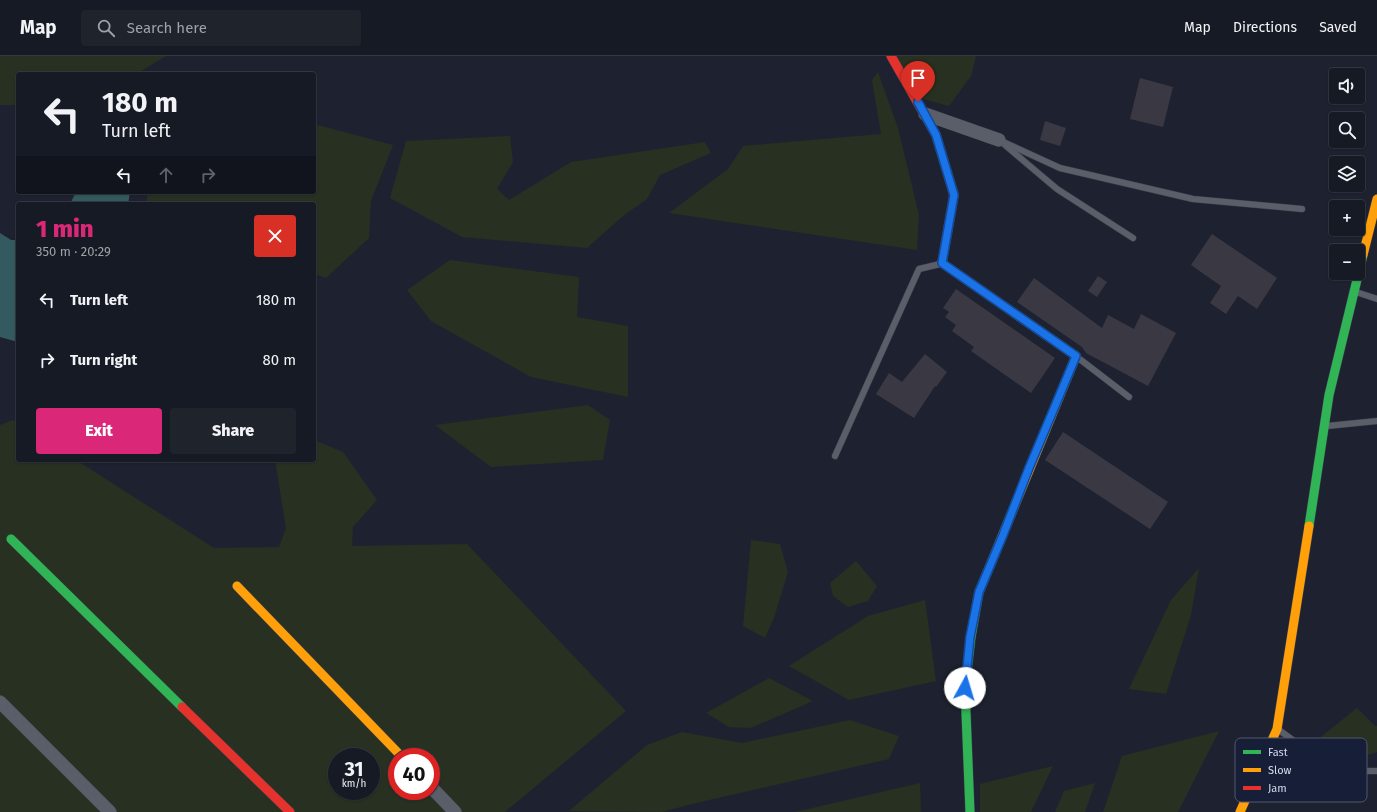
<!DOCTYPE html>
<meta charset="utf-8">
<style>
body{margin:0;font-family:"Fira Sans",sans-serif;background:#1f232c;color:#f1f3f6;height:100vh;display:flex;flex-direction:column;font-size:15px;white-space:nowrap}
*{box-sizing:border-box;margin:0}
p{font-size:13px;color:#9ea1a6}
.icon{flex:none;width:22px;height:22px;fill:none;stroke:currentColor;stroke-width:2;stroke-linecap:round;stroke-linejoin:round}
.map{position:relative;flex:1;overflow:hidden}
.drawer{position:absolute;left:16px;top:146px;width:300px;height:260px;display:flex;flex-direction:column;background:#161a24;border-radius:4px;box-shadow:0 1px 3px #0004,0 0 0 1px #353841}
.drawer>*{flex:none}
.guide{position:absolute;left:16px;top:16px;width:300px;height:122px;border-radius:4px;box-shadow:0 1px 3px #0004,0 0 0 1px #353841;background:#161a24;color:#f1f3f6;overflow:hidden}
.controls{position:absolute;left:1329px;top:12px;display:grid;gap:8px}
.controls a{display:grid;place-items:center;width:36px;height:36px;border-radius:4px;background:#161a24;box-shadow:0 1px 3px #0004,0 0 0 1px #353841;font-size:20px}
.speed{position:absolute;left:328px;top:692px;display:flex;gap:8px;font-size:20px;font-weight:700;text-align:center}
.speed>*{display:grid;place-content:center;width:52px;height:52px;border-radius:50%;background:#161a24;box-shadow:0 1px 3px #0004,0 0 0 1px #353841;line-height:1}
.speed small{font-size:10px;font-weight:400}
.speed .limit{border:6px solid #d22;background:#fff;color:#111}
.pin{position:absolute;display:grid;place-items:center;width:34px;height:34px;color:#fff;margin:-41px -17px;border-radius:50% 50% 50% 0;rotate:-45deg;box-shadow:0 0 4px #0007}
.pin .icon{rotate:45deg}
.me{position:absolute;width:44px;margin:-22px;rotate:6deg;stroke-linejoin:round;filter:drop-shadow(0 0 3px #0008)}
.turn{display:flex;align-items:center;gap:14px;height:84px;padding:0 20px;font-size:18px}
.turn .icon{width:52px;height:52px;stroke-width:2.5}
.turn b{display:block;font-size:28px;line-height:34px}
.lanes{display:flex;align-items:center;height:38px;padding:0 20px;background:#0003;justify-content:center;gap:20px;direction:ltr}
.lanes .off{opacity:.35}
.round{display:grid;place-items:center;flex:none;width:42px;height:42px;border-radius:4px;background:#1f232c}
.head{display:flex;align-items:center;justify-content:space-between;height:68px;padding:0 20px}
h1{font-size:24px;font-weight:800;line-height:30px;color:#db2777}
.cta{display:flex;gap:8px;margin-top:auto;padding:8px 20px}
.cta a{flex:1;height:46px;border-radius:4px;background:#db2777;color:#fff;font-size:16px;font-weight:800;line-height:46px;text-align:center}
.cta a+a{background:#1f232c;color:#f1f3f6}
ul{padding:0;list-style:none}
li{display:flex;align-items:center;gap:12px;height:60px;padding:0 20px}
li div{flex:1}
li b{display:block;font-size:15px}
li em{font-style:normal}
header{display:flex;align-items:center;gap:24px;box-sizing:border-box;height:56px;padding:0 20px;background:#161a24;border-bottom:1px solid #353841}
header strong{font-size:19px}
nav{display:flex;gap:22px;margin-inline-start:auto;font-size:14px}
.search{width:280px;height:36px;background:#1f232c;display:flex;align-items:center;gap:10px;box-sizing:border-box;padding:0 14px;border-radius:4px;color:#9ea1a6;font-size:15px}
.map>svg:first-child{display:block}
</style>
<header>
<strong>Map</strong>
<div class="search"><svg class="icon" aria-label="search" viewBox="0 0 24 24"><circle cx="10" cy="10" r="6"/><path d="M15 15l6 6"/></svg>Search here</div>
<nav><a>Map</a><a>Directions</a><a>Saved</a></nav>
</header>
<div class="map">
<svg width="1377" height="756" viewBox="0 0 1377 756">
<rect width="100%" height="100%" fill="#1e2230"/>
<g fill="#283021" fill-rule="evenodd">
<path d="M0 0H166L136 18H18V49H0Z"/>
<path d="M888 0H976L971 20 949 50 919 42Z"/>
<path d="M878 16 898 72 919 159 917 194 669 157 728 113 743 90 881 78 872 24Z"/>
<path d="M314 68 393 89 371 145 369 182 326 222 314 218V148H146L148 136H314Z"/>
<path d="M510 80 513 106 497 133 509 144 571 106 705 86 711 97 660 119 647 143 623 160 587 192 462 181 390 142 406 85Z"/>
<path d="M450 204 579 221 577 261 628 270V341L531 321 431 265 407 234Z"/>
<path d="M588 349 610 364 603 404 491 411 435 369Z"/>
<path d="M13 364 18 367V404H76L214 492 279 491 286 472 275 404H314V384L343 396 377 444 353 471 352 490 467 488 626 655 505 756H0V369ZM337 701H371V735H337ZM397 701H431V735H397Z"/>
<path d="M751 484 780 488 788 516 774 562 765 582 743 570Z"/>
<path d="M856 505 877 530 868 545 848 551 833 540 830 527Z"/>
<path d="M1199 512 1191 559 1166 638 1129 633 1171 544Z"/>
<path d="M925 544 936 625 849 644 789 610 868 560Z"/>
<path d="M769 622 813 645 751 672 729 671 706 657Z"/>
<path d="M1357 652 1375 670H1377V696L1346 706 1317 684Z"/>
<path d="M850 664 899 680 889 703 696 747 662 756 569 755 647 689 682 676 742 687Z"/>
<path d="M1219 675 1178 756H1103L1122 700Z"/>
<path d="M1053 710 1031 756H980V728Z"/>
<path d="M920 727 921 756H795Z"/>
<path d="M1095 727 1085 756H1055L1064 735Z"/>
</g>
<g fill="#335a5e">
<path d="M76 136H130L128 148H70Z"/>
<path d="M0 177 11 184H18V286L0 281Z"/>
</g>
<g fill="#3a3843">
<path d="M1140 22 1173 31 1163 71 1130 63Z"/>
<path d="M1045 65 1066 72 1060 90 1040 84Z"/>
<path d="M1212 178 1277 222 1257 253 1238 240 1226 258 1210 247 1221 230 1191 209Z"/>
<path d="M1098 220 1107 226 1097 241 1088 235Z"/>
<path d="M1034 222 1102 272 1108 259 1134 273 1141 258 1176 277 1148 330 1086 297 1082 291 1017 246Z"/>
<path d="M956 233 1055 302 1031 337 971 295 974 291 952 275 956 269 945 261 949 256 943 252Z"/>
<path d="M925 298 947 316 936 331 935 330 914 362 876 338 889 317 902 326Z"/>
<path d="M1063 376 1168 446 1150 473 1045 404Z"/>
</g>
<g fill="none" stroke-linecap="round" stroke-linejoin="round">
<defs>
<g id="lane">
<path d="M999 84 1060 112 1193 143 1302 153"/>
<path d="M1005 89 1057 133 1133 182"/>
<path d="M1356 236 1377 243"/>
<path d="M1077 301 1129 341"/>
<path d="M1327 370 1377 365"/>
<path d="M835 400 919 213 940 208"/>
<path d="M1279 674 1327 709 1344 715H1377"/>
</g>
<g id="street">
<path d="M925 58 999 84"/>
<path d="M0 646 110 756"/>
<path d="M431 731 455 756"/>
</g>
<g id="fast">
<path d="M1309 470 1329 339 1363 199"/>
<path d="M11 483 182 651"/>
<path d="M970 756 965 632 971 581 979 536 992 505"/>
</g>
<g id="slow">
<path d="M1363 199 1377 143"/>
<path d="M992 505 1076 300 1014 257"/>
<path d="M237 530 402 701"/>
<path d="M1240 756 1277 673 1309 470"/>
</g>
<g id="jam">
<path d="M891 0 936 79 954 139 942 207 1014 257"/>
<path d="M182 651 290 756"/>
</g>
</defs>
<use href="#lane" stroke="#3a3d4a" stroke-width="7"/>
<use href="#street" stroke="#3a3d4a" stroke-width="14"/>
<use href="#fast" stroke="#3a3d4a" stroke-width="10"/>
<use href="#slow" stroke="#3a3d4a" stroke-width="10"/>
<use href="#jam" stroke="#3a3d4a" stroke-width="10"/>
<use href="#lane" stroke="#5a5e68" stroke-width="6"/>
<use href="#street" stroke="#5a5e68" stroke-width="13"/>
<use href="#fast" stroke="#30b455" stroke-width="9"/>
<use href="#slow" stroke="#ff9f0a" stroke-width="9"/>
<use href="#jam" stroke="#e5322d" stroke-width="9"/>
</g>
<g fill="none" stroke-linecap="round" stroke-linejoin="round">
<defs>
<path id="route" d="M918 46 936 79 954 139 942 207 1076 300 1029 412 1003 479 979 536 970 581 965 632"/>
</defs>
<use href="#route" stroke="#114b97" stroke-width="10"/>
<use href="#route" stroke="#1a73e8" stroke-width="7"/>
</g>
<rect x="1235" y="682" width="132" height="64" rx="6" fill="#171e37" stroke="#50566d" stroke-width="1"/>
<rect x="1243" y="694" width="18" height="4" fill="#30b455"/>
<rect x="1243" y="712" width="18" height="4" fill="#ff9f0a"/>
<rect x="1243" y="730" width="18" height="4" fill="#e5322d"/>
<g font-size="11" fill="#d4daeb">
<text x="1268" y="700">Fast</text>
<text x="1268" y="718">Slow</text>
<text x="1268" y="736">Jam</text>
</g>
</svg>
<div class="controls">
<a><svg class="icon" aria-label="sound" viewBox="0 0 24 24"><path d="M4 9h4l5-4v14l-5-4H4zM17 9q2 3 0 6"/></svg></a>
<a><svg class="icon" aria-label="search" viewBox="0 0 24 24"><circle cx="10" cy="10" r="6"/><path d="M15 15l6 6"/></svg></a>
<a><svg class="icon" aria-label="layers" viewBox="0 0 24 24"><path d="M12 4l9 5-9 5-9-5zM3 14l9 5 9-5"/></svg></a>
<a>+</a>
<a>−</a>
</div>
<div class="speed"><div>31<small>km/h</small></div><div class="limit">40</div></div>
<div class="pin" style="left:918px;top:46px;background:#d93025"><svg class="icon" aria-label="arrive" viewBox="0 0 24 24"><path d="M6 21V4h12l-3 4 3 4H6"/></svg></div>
<svg class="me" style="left:965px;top:632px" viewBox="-20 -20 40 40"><circle r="19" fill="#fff"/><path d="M0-13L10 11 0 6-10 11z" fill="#1a73e8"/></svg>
<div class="guide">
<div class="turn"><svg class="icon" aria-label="left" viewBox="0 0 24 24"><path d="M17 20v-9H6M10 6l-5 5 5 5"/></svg><div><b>180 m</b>Turn left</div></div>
<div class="lanes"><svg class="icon" aria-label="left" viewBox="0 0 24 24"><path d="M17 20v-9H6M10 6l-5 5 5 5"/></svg><svg class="icon off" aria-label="ahead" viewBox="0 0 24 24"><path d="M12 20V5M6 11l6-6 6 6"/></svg><svg class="icon off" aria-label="right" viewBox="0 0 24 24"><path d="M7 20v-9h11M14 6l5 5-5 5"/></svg></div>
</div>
<section class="drawer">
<div class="head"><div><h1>1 min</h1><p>350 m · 20:29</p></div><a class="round" style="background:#d93025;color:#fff"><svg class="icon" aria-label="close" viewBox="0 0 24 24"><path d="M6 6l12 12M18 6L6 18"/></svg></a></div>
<ul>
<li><svg class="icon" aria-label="left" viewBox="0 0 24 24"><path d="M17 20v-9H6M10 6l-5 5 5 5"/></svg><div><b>Turn left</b></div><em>180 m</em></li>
<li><svg class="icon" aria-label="right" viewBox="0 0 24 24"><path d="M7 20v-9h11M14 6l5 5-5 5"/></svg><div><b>Turn right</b></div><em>80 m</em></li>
</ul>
<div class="cta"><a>Exit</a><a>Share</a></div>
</section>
</div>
